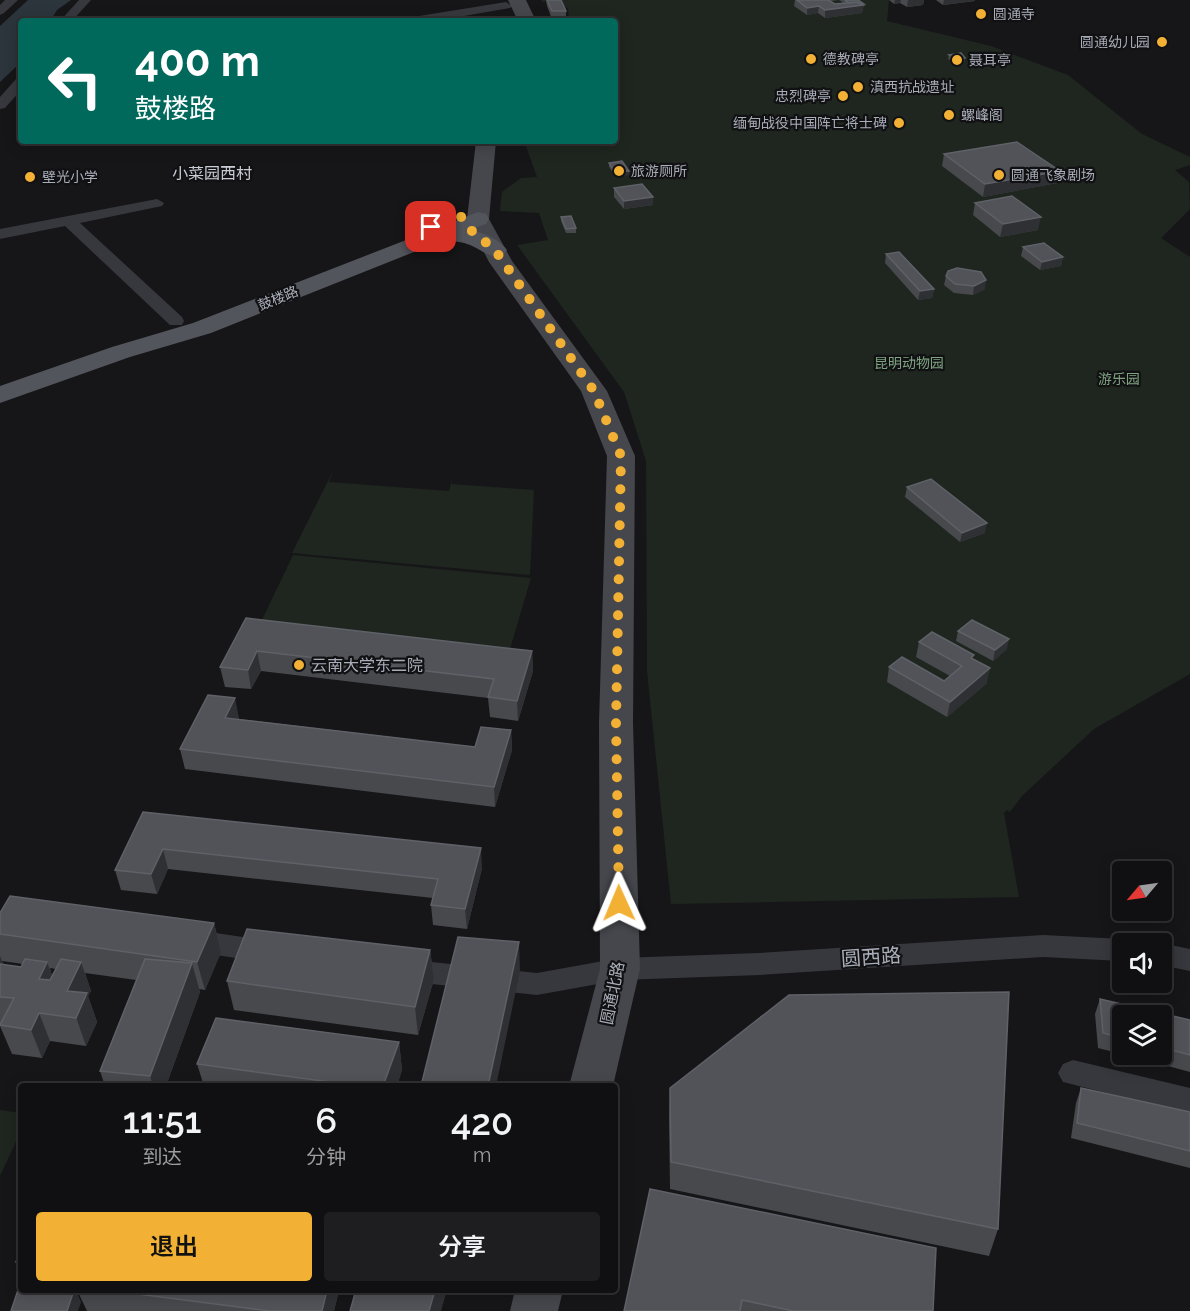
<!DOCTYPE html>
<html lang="zh">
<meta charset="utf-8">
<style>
body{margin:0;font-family:Raleway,"Noto Sans SC",sans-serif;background:#1e1e20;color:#f1f3f6;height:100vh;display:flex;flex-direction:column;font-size:22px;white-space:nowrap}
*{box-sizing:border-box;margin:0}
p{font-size:20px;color:#9c9d9f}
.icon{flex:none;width:33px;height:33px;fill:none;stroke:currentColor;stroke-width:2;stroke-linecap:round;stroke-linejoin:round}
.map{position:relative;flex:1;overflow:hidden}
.drawer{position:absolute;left:18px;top:1083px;width:600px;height:210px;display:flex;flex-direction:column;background:#101012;border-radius:6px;box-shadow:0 3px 15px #0003,0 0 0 2px #303032}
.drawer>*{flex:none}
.banner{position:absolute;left:18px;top:18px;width:600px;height:126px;border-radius:6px;box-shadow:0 3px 15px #0003,0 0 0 2px #303032;background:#00695c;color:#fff;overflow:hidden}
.needle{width:39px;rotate:241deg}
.buttons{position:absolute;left:1112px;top:861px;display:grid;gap:12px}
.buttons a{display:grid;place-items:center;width:60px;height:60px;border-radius:6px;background:#101012;box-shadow:0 3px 15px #0003,0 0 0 2px #303032;font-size:30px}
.pin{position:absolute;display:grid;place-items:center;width:51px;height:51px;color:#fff;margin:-26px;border-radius:12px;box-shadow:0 3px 9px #0006}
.me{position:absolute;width:66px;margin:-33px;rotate:359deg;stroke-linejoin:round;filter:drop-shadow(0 0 4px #0008)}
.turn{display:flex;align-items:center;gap:21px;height:126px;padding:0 18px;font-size:27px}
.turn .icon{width:78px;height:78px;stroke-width:2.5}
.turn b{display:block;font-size:42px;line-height:51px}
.eta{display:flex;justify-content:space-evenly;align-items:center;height:102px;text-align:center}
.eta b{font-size:36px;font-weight:600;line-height:42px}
.primary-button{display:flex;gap:12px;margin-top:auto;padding:12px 18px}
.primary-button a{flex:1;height:69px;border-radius:6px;background:#f2b134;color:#111;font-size:24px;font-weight:600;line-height:69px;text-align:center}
.primary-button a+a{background:#1e1e20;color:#f1f3f6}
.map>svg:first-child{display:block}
</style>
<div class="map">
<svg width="1190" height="1311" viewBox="0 0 1190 1311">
<rect width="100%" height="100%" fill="#161618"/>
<g fill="#1e261f">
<path d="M541 0H889L887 21 991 46 1068 75 1142 134 1190 157V165L1175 170 1189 182 1190 209 1161 238 1190 257V674L1094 729 1022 796 1010 812 1007 810 1004 813 1019 897 671 904 647 671 646 461 624 392 517 245 548 240 539 213 500 211 502 192 521 178 537 177 524 141H615V21H569L568 9 559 1 543 2Z"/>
<path d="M333 471 329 482 449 491 452 480V484L534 490 530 575 292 553Z"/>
<path d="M293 555 531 578 510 649 260 624Z"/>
<path d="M0 1110 21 1113V1131L0 1176Z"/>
</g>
<path fill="#2c353c" d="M28 0H71L57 10 50 21H21V62L0 82V26Z"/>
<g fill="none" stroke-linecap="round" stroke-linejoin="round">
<g fill="#37383d" fill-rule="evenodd">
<path d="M5 0H18L4 13 0 15V5Z"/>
<path d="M79 0H91L72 21H60Z"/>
<path d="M506 2 512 6 510 8 435 21H407L413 17Z"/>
<path d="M21 78V90L5 108 0 109V97L16 79Z"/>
<path d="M157 199 164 203 162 206 80 223 182 317 184 321 182 325H170L65 226 0 239V229Z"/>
<path d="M189 929 270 941 280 944 284 952 280 960 270 963 189 951 179 948 175 940 179 932Z"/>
<path d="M1043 935 1122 939 1132 944H1122V961L1043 957 760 975 620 980 537 995 403 981 393 978 389 970 393 962 403 959 537 973 620 958 760 953Z"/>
<path d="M1161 943 1190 949V971L1161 965Z"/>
<path d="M1073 1060 1190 1088V1114L1063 1082 1058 1073 1063 1064Z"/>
</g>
<g fill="#45474d" fill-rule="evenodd">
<path d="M508 0H526L536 21H518Z"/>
<path d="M476 141H496L489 219 512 261 607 391 635 456 633 723 640 969 613 1086H569L600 969 599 723 607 456 581 391 489 262 467 219Z"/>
<path d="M515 1290H563L558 1311H510Z"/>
</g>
<path fill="#53555c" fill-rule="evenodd" d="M478 212 486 214 489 219 486 224 469 230C483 232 499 239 507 250L503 255C488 259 483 250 470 245 463 242 452 241 444 240L211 333 130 357 0 403V386L112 347 193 323Z"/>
</g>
<g fill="#47494d" fill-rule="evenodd">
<path d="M546 0 566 11V18L552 19 547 6Z"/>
<path d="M795 0H839L830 1 835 4 844 3 839 0H858L864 4 862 13 825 18 818 13 807 15 794 6Z"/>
<path d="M889 0H924L923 5 907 7 900 3 894 4Z"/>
<path d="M936 0H975V1L943 5Z"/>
<path d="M949 55 965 58 964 62H955L948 59Z"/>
<path d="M944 154 1060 171 1057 183 983 197 942 166Z"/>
<path d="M609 163 629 175 615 176 609 167Z"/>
<path d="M614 188 653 197V205L624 209 614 197Z"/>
<path d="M975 203 1038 230 1000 237 973 215Z"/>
<path d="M561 217 576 228V233H566L561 221Z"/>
<path d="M1023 247 1063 257 1061 266 1040 270 1021 256Z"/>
<path d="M886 254 934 289 932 298 918 300 885 263Z"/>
<path d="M946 276 985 289 973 295 954 293 944 285Z"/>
<path d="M907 487 985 533 960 542 905 497Z"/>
<path d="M246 618 532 651 533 671 518 721 490 717 488 698 261 671 251 689 225 687 220 667Z"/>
<path d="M958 631 1007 649 993 661 956 641Z"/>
<path d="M919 642 973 659 987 683 947 717 887 682 889 667 944 681 950 676 916 657Z"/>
<path d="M239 718V719L475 747 511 730 512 750 495 807 185 769 180 749Z"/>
<path d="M143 812 482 868 467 929 433 925 431 905 433 898 168 869 157 894 121 890 115 870Z"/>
<path d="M0 913 214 923 221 952 205 990 199 989 200 992 166 1086H105L100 1071 136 980 85 973 91 991 88 996 97 1022 86 1046 50 1041 42 1058 12 1054 0 1026ZM2 961 23 964 21 967 4 965ZM50 968 56 969 52 976Z"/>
<path d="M430 950 434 979 418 1035 234 1010 227 981Z"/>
<path d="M1100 999 1190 1020V1072L1124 1054H1161V1016H1122V1054L1098 1048 1095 1014Z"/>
<path d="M399 1042 402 1070 397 1086H204L197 1064Z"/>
<path d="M670 1088 998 1229 989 1256 670 1189 669 1116Z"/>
<path d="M1081 1088 1190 1112V1168L1071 1138 1076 1103Z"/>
<path d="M650 1189 933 1311H624Z"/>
<path d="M21 1249V1273L16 1262Z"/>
<path d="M77 1290H339L334 1311H87Z"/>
</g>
<g fill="#2f3033">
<path d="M895 0H901L900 3 894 4Z"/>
<path d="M908 0H924L923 5 907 7Z"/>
<path d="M944 0H975V1L943 5Z"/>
<path d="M864 4 862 13 825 18V10Z"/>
<path d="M819 6 818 13 807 15V8Z"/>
<path d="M965 58 964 62H955L956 59Z"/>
<path d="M629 171V175L615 176V172Z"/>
<path d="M1060 171 1057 183 983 197 985 184Z"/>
<path d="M653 197V205L624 209V201Z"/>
<path d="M1041 217 1038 230 1000 237 1003 224Z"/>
<path d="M1063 257 1061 266 1040 270 1042 262Z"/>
<path d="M986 280 985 289 973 295 974 286Z"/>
<path d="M934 289 932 298 918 300 920 291Z"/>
<path d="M987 523 985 533 960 542 962 533Z"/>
<path d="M1009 639 1007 649 993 661 995 650Z"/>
<path d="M257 651 261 671 251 689 248 670Z"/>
<path d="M532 651 533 671 518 721 517 701Z"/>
<path d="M990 668 987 683 947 717 950 702Z"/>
<path d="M235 698 239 718 230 738 225 718Z"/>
<path d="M511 730 512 750 495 807 494 787Z"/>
<path d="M481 848 482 868 467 929 465 909Z"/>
<path d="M163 849 168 869 157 894 151 874Z"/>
<path d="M214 923 221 952 205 990 197 962Z"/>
<path d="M519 942 520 971 496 1086H488Z"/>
<path d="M430 950 434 979 418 1035 415 1007Z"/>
<path d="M0 956 11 984 0 975Z"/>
<path d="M47 962 58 991 39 979Z"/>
<path d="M81 962 91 991 88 996 97 1022 86 1046 67 991Z"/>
<path d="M192 963 200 992 166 1086H153L150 1076Z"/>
<path d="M39 1013 50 1041 42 1058 31 1030Z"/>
<path d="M399 1042 402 1070 397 1086H383Z"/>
<path d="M74 1290H76L81 1302 78 1311H67Z"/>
<path d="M327 1290H339L334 1311H322Z"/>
<path d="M435 1290H447L441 1311H429Z"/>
</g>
<g fill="#525359" stroke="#5f6168" stroke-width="1.5">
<path d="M547 0H561L566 11H552Z"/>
<path d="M797 0H828L835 4 857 2 863 5 825 10 819 6 807 8Z"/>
<path d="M845 0H858L864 4H861L857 2 849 3Z"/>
<path d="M961 53 965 58 956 59 949 55Z"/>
<path d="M1017 142 1060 171 985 184 944 154Z"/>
<path d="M622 161 629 171 615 172 609 163Z"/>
<path d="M642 184 653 197 624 201 614 188Z"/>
<path d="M1012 196 1041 217 1003 224 975 203Z"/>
<path d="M571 216 576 228 566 229 561 217Z"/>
<path d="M1044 243 1063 257 1042 262 1023 247Z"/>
<path d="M899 252 934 289 920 291 886 254Z"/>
<path d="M957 268 981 272 986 280 974 286 955 284 946 276 948 271Z"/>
<path d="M931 479 987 523 962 533 907 487Z"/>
<path d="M246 618 532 651 517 701 488 697 494 679 257 651 248 670 220 667Z"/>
<path d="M972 620 1009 639 995 650 958 631Z"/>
<path d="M932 632 974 655 971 658 990 668 950 702 889 667 902 657 944 681 962 666 919 642Z"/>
<path d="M208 695 235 698 225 718 475 747 481 727 511 730 494 787 180 749Z"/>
<path d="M143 812 481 848 465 909 431 905 438 879 163 849 151 874 115 870Z"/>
<path d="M10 896 214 923 197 962 0 934V913Z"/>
<path d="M247 929 430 950 415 1007 227 981Z"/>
<path d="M458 937 519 942 488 1086H421Z"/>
<path d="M25 959 47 962 39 979 50 980 61 959 81 962 67 991 87 993 76 1018 39 1013 31 1030 0 1025 14 998 0 997V964L21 967Z"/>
<path d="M145 959 192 963 150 1076 100 1071Z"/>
<path d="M1009 992 998 1229 671 1162 670 1088 789 995Z"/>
<path d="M1100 999 1190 1020V1055L1161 1047V1016H1122V1038L1103 1033Z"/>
<path d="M216 1018 399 1042 383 1086H360L197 1064Z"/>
<path d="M1081 1088 1190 1112V1151L1077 1123Z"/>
<path d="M650 1189 936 1248 933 1311H793L742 1300 740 1311H624Z"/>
<path d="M21 1249V1263L16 1262Z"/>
<path d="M19 1287H21V1290H74L67 1311H11Z"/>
<path d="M106 1290H327L322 1311H270Z"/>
<path d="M356 1290H435L429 1311H350Z"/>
</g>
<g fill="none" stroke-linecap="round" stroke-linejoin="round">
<path stroke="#f2b134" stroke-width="10" stroke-dasharray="0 18" d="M431 227 453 218 459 213 466 226 495 250 594 391 621 456 616 723 619 903"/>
</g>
<g fill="#f2b134" stroke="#111113" stroke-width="2">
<circle cx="981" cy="14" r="6"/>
<circle cx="1162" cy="42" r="6"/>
<circle cx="811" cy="59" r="6"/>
<circle cx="957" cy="60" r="6"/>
<circle cx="858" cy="87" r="6"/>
<circle cx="843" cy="96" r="6"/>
<circle cx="949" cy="115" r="6"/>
<circle cx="899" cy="123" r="6"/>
<circle cx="619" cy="171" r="6"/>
<circle cx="999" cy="175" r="6"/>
<circle cx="30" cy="177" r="6"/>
<circle cx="299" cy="665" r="6"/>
</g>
<g text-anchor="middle" stroke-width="4.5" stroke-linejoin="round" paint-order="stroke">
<g font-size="14" fill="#a8adb8" stroke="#111113" text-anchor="start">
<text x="993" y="19">圆通寺</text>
<text x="1150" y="47" text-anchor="end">圆通幼儿园</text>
<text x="823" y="64">德教碑亭</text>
<text x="969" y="65">聂耳亭</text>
<text x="870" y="92">滇西抗战遗址</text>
<text x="831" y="101" text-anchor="end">忠烈碑亭</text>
<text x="961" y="120">螺峰阁</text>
<text x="887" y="128" text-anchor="end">缅甸战役中国阵亡将士碑</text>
<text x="631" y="176">旅游厕所</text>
<text x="1011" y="180">圆通飞象剧场</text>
<text x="42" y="182">壁光小学</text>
</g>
<g font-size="14" fill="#a8adb8" stroke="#111113">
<text transform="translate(278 298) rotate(-22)" y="5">鼓楼路</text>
</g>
<g font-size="14" fill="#7fa381" stroke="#111113">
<text x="909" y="368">昆明动物园</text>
<text x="1119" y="384">游乐园</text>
</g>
<g font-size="16" fill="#c9ccd4" stroke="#111113">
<text x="212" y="179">小菜园西村</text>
</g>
<g font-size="16" fill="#a8adb8" stroke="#111113" text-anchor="start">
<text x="311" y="671">云南大学东二院</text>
</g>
<g font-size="16" fill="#a8adb8" stroke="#111113">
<text transform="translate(612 993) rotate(-79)" y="6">圆通北路</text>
</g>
<g font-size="20" fill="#a8adb8" stroke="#111113">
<text transform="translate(871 957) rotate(-4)" y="7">圆西路</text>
</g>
</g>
</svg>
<div class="buttons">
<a><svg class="needle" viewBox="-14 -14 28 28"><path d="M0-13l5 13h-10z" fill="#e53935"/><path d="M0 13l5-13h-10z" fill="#9c9d9f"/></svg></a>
<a><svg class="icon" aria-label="sound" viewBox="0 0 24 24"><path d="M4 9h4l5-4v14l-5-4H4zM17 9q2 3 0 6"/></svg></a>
<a><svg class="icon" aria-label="layers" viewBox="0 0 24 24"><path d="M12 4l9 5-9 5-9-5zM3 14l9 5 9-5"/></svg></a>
</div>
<div class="pin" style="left:431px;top:227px;background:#d93025"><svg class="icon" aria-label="arrive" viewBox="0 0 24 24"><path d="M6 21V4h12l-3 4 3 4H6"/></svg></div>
<svg class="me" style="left:619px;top:903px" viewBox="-20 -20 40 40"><path d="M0-17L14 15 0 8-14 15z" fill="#f2b134" stroke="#fff" stroke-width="4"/></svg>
<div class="banner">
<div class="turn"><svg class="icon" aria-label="left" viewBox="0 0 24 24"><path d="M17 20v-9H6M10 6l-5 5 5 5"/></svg><div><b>400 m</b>鼓楼路</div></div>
</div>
<section class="drawer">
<div class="eta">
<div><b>11:51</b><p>到达</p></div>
<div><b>6</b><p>分钟</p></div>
<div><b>420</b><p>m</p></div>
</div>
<div class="primary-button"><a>退出</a><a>分享</a></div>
</section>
</div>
